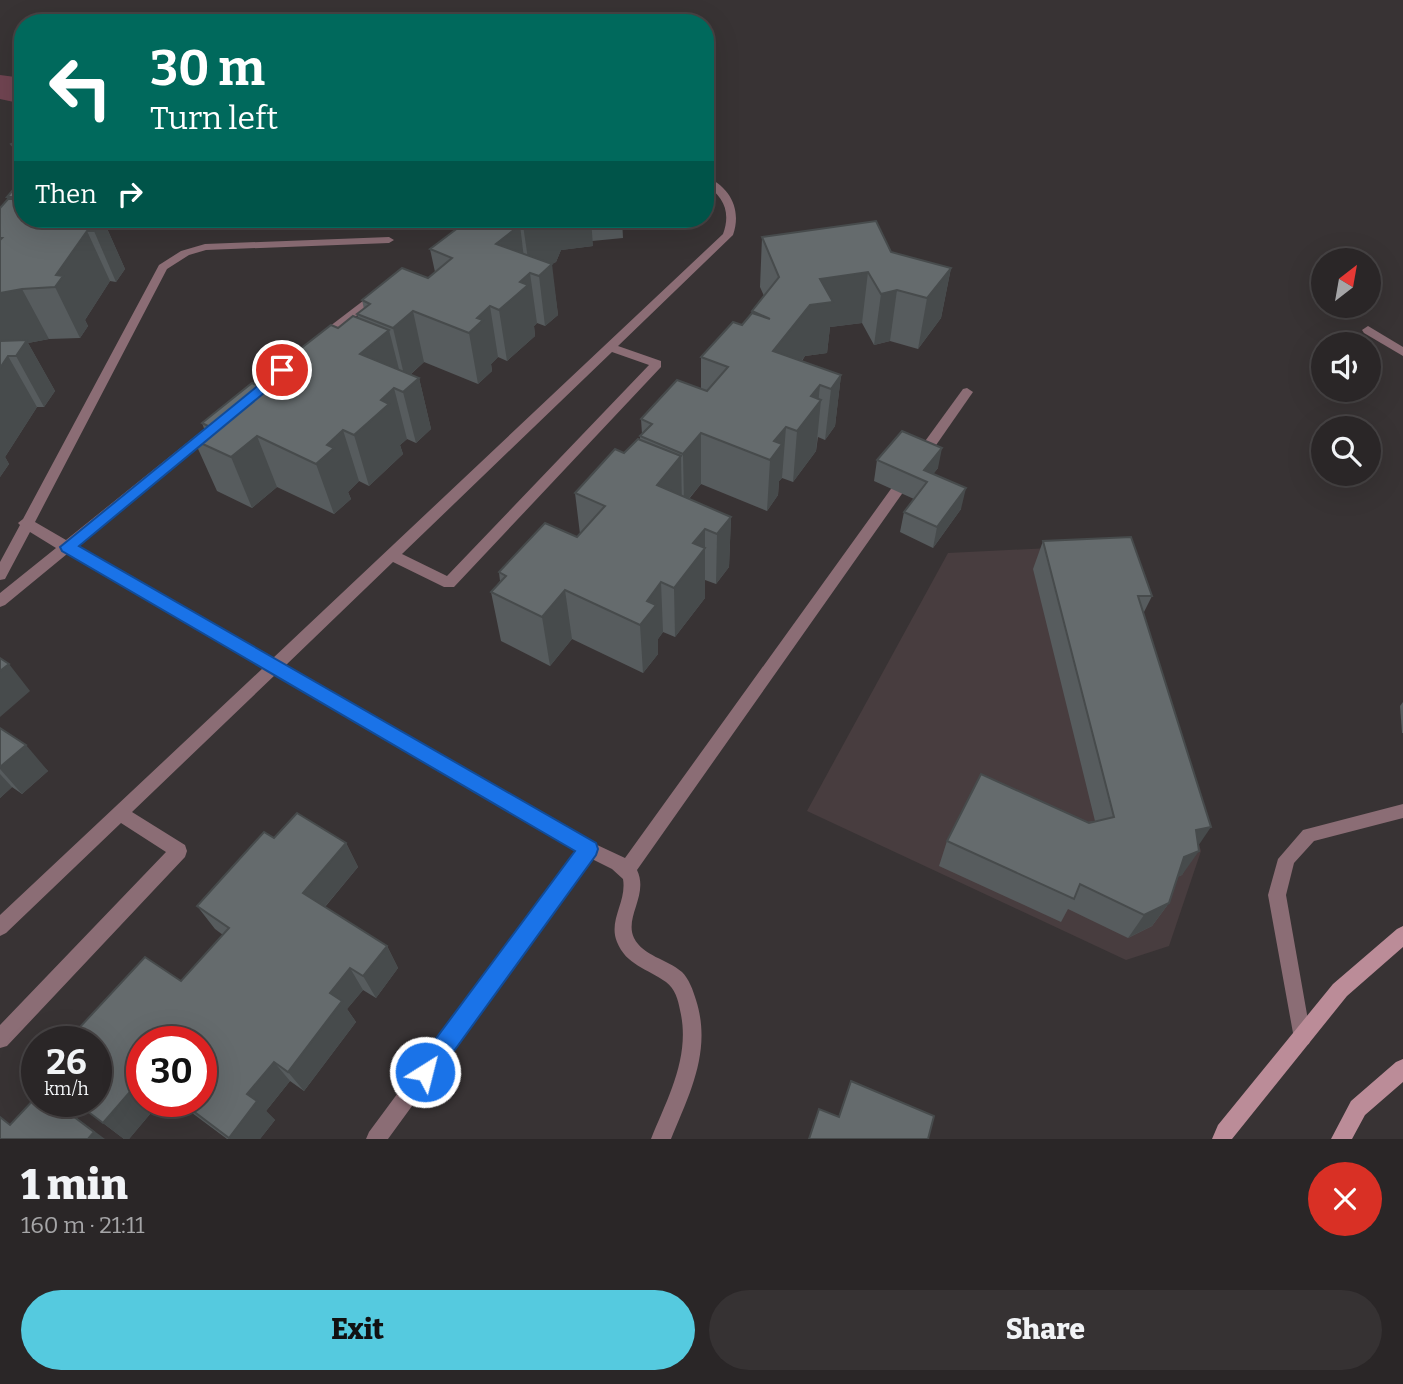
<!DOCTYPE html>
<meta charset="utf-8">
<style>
body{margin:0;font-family:Bitter,serif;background:#363233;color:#f1f3f6;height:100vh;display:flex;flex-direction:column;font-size:26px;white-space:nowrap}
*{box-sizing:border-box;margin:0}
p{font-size:23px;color:#a5a5a7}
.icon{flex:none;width:38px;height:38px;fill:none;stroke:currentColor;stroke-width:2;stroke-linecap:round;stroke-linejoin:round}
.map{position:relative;height:1139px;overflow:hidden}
.details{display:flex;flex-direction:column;background:#2a2627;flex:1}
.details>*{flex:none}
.top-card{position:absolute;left:14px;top:14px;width:700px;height:214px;border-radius:28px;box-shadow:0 7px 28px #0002,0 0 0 2px #464344;background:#00695c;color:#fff;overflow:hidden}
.needle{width:46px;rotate:31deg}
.tools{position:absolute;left:1311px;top:248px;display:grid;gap:14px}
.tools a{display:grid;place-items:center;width:70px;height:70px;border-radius:50%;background:#2a2627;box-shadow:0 7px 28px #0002,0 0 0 2px #464344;font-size:35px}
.speed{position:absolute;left:21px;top:1026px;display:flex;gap:14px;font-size:35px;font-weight:700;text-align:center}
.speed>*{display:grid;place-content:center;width:91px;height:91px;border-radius:50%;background:#2a2627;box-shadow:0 7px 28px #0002,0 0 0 2px #464344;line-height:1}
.speed small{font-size:18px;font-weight:400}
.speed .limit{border:10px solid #d22;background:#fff;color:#111}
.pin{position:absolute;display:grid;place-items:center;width:60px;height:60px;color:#fff;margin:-30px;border:4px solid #fff;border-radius:50%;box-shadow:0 2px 7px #0007}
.me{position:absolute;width:77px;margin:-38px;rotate:36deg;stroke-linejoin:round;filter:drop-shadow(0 0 5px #0008)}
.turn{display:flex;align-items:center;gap:24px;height:147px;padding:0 21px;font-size:32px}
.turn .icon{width:91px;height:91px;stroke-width:2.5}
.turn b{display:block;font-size:49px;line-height:60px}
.then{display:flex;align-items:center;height:66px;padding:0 21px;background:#0003;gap:14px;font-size:26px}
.round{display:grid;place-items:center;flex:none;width:74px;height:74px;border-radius:37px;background:#363233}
.summary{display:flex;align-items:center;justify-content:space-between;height:119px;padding:0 21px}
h1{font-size:42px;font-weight:800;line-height:52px}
.primary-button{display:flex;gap:14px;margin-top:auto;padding:14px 21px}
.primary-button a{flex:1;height:80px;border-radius:42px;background:#55cadf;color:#111;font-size:28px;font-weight:800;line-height:80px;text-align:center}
.primary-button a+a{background:#363233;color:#f1f3f6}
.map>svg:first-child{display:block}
</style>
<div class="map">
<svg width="1403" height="1139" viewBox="0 0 1403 1139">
<rect width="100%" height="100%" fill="#383334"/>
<path fill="#483d3f" d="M1112 545 1133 629 1201 851 1169 946 1126 960 807 811 948 553Z"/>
<path fill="#704451" d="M0 75 23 78V101L16 108 14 102 0 99Z"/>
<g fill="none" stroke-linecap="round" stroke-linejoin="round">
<g fill="#8b6d75" fill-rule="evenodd">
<path d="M705 176C730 187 742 209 733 235L618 346 661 361V367L454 587H444L393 562 285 666 595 844 625 858 901 475H911L913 478 911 481 637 870C649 895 624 917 634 938 643 956 667 959 682 972 689 979 693 990 696 1000 712 1050 690 1093 671 1139H651C668 1097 691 1056 680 1010 678 999 675 989 666 982 648 969 626 965 617 942 608 920 627 902 623 879L612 869 592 859 388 1139H366L369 1132 577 851 275 675 132 812 185 845 187 851 185 857 7 1046 0 1048V1025L166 852 121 823 6 933 0 936V915L263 668 67 554 5 605 0 607V593L56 548 30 532 5 579 0 580V562L20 525 18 523 23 519 159 265 181 251 205 244 389 237 394 240 389 243 206 250 189 255 167 269 35 522 66 540 204 429H212L214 432 212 435 77 546 272 659 723 234C731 212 724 197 705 184ZM612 352 649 365 447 576 402 554Z"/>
<path d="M376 291 380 292V296L325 342H317V336Z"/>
<path d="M1368 326 1403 347V356L1364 333 1362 330Z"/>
<path d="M303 350 309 354 307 357 252 402H244L242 399 244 396Z"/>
<path d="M967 388 973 392 925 461H915L914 458 915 455 963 389Z"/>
<path d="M1403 804V818L1314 841 1294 863 1286 895 1311 1037 1309 1044 1302 1046 1295 1044 1268 895 1278 859 1303 830Z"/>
</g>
<g fill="#bb8c98" fill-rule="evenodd">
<path d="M1403 926V947L1347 996 1232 1139H1212L1218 1125 1333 984 1397 929Z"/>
<path d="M1403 1059V1082L1365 1115 1352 1139H1331L1351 1101 1396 1062Z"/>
</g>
</g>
<g fill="#575c5e">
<path d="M23 139V169L11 144Z"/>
<path d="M23 178V219H115V220L105 224 125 269 116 282 110 281 85 320 88 326 80 338 49 339 28 343 55 391 44 407H37L5 457 9 464 0 477V208L8 199 7 197Z"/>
<path d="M217 219H328L326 224H311L310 221 220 225Z"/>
<path d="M479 219H622L623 238 592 241 593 246 561 250 556 262 551 264 558 315 545 326 537 323 534 326 535 336 507 361 498 357 491 364 492 371 478 384 424 362 410 375 419 378 431 429 416 443 407 439 400 445 403 454 369 486 359 481 348 492 351 499 334 514 277 487 252 508 217 491 194 440 205 431 202 423 278 395 294 382 286 360 338 328 358 318 357 314 364 309 362 300 428 278 435 272 430 249Z"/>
<path d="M762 237 891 252 951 268 941 318 918 349 890 341 874 345 862 323 830 327 827 353 805 356 802 361 841 375 835 426 825 440 818 437 816 451 793 482 782 478 779 481 778 495 767 511 701 484 689 499 731 517 729 567 716 584 705 580V598L675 637 663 632 658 639V654L643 673 572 639 550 666 501 641 491 592 500 581 499 572 577 537 580 534 575 493 640 439V436L642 434 641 419 701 389V357L742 325 752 314V311L764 296 760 287Z"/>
<path d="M877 460 938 468 933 474 961 509 933 548 900 532 904 512 914 499 874 481Z"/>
<path d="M1043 541 1152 596 1143 614 1198 845 1182 875 1177 877 1169 903 1152 926 1128 938 1068 909 1061 922 939 866 947 841 1095 821 1033 569Z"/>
<path d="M1403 702V733H1402L1400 706Z"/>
<path d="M0 728 48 771 22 794 12 787 0 798Z"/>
<path d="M274 838 346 843 358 867 325 907 387 946 398 968 376 998 363 990 347 1009 356 1022 304 1091 290 1081 266 1111 275 1120 260 1139H227L176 1101H201L142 1041V1101H161L129 1139H124L74 1101 223 935 215 929 197 906Z"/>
</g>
<g fill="#474b4c">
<path d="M64 219H115V220L105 224 125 269 116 282 94 231H87L110 281 85 320 88 326 80 338 55 287Z"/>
<path d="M536 219H591L593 246 561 250 556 262 533 273H530L537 323 534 326 535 336 507 361 499 310 520 282 530 273 523 225Z"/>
<path d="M520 225 526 275 496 244Z"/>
<path d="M552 264 558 315 545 326 539 276Z"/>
<path d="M951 268 941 318 918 349 927 298Z"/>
<path d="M868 272 862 323 830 327 827 353 805 356 770 401 773 351 820 279Z"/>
<path d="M22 289 49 339 28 343 55 391 44 407 16 356 24 344 0 361V293Z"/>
<path d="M897 290 890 341 874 345 881 294Z"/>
<path d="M490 306 498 357 491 364 492 371 478 384 469 333 477 318Z"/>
<path d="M413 311 424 362 405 379 393 328Z"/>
<path d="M389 330 402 381 360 354Z"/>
<path d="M8 356 37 407 5 457 9 464 0 477V363Z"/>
<path d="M841 375 835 426 825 440 831 389Z"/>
<path d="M419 378 431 429 416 443 403 392Z"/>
<path d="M820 385 818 405 821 400 816 451 793 482 797 431 811 396Z"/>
<path d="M394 388 407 439 400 445 403 454 369 486 354 435 381 400Z"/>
<path d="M786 427 782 478 779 481 778 495 767 511 770 460 774 441Z"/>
<path d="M343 430 359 481 348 492 351 499 334 514 316 464 327 445Z"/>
<path d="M701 433V484L684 504 683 454Z"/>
<path d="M257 436 277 487 252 508 231 457Z"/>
<path d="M942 448 938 468 927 482 924 470Z"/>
<path d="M681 456 682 507 657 485Z"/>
<path d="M966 488 961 509 933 548 937 527Z"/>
<path d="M731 517 729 567 716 584 717 534Z"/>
<path d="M705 529V598L675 637 674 588 693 543Z"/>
<path d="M661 582 663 632 658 639V654L643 673 640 625 647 601Z"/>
<path d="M565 590 572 639 550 666 542 617Z"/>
<path d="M9 664 30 691 0 717V671Z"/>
<path d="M26 745 48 771 22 794 0 769V767Z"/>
<path d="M0 774 12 787 0 798Z"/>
<path d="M1211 827 1194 852 1196 830Z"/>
<path d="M346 843 358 867 317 916 303 893Z"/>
<path d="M1199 851 1182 875 1167 882 1184 857Z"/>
<path d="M1169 903 1152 926 1128 938 1144 915Z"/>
<path d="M387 946 398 968 376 998 363 976Z"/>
<path d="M350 968 363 990 347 1009 356 1022 304 1091 288 1072 330 993Z"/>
<path d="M274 1062 290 1081 266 1111 275 1120 260 1139H230L229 1138 247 1094Z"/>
<path d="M142 1078V1101H161L129 1139H124L103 1123Z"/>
<path d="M53 1101 66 1110 105 1139H88Z"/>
</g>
<g fill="#656b6d" stroke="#474b4c" stroke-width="2">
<path d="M23 139V157L11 144Z"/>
<path d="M23 178V197H7Z"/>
<path d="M8 199H23V219H61L70 220 103 219 94 231H87L56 275 63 276 55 287 22 289 0 293V240L2 238H0V208Z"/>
<path d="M479 219H501L520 225 496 244 552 264 539 276 530 273 520 282 528 285 499 310 490 306 477 318 483 320 469 333 413 311 393 328 357 314 370 304 362 300 402 268 428 278 452 258 430 249 467 221 473 223Z"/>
<path d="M507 219H536L523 225Z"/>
<path d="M876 221 891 252 951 268 927 298 897 290 881 294 868 272 820 279 833 302 810 305 773 351 841 375 831 389 820 385 811 396 821 400 797 431 786 427 774 441 782 444 770 460 701 433 683 454 640 436 652 424 641 419 677 380 707 391 728 367 701 357 733 322 742 325 752 313 770 319 752 311 779 277 762 237Z"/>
<path d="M353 316 389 330 360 354 419 378 403 392 394 388 381 400 389 404 354 435 343 430 327 445 334 448 316 464 257 436 231 457 194 440 210 427 202 423 252 383 278 395 309 370 286 360 331 325 338 328Z"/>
<path d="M27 340 16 356H8L0 368V341Z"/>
<path d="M902 431 942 448 924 470 966 488 937 527 904 512 927 482 877 460Z"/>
<path d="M638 439 681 456 657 485 731 517 717 534 705 529 693 543 705 548 674 588 661 582 647 601 656 605 640 625 565 590 542 617 491 592 506 576 499 572 545 523 577 537 605 506 575 493 615 449 624 453Z"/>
<path d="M1131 537 1152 596H1138L1211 827 1196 830 1199 851 1184 857 1169 903 1144 915 1080 884 1074 899 947 841 981 774 1089 823 1114 817 1043 541Z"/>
<path d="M0 658 9 664 0 671Z"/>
<path d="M0 728 26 745 0 767Z"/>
<path d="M297 813 346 843 303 893 387 946 363 976 350 968 330 993 342 1001 288 1072 274 1062 247 1094 257 1101 229 1138 180 1101H201V1041H142V1078L103 1123 74 1101H96V1041H67L145 957 181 981 229 928 197 906 264 832 274 838Z"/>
<path d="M851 1081 934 1116 928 1139H809L819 1109 839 1117Z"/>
<path d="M37 1096V1101H53L94 1132 88 1139H0V1117L10 1125Z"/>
</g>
<path fill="#1a73e8" stroke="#114b97" stroke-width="2" d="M282 366 289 370 287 374 79 546 596 843 598 849 596 855 433 1080 425 1083 417 1080 414 1072 417 1064 575 851 62 551 60 547Z"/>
</svg>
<div class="tools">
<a><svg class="needle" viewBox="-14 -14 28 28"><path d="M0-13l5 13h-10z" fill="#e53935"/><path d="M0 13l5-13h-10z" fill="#a5a5a7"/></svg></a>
<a><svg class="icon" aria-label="sound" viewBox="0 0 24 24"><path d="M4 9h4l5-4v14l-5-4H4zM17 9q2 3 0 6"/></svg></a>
<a><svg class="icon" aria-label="search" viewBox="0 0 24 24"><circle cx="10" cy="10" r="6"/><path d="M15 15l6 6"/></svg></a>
</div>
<div class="speed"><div>26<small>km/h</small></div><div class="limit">30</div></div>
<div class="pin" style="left:282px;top:370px;background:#d93025"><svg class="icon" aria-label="arrive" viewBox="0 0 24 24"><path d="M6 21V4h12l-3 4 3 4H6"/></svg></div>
<svg class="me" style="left:425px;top:1072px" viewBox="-20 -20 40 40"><circle r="17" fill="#1a73e8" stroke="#fff" stroke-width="3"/><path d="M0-11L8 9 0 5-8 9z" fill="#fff"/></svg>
<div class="top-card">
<div class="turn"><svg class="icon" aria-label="left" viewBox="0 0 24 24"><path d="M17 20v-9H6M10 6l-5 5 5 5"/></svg><div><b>30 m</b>Turn left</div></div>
<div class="then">Then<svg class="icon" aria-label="right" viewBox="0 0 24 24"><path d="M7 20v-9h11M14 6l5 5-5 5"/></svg></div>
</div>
</div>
<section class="details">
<div class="summary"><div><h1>1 min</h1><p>160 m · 21:11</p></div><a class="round" style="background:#d93025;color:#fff"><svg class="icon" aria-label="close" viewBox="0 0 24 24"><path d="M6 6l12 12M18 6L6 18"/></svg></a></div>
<div class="primary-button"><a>Exit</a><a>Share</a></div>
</section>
